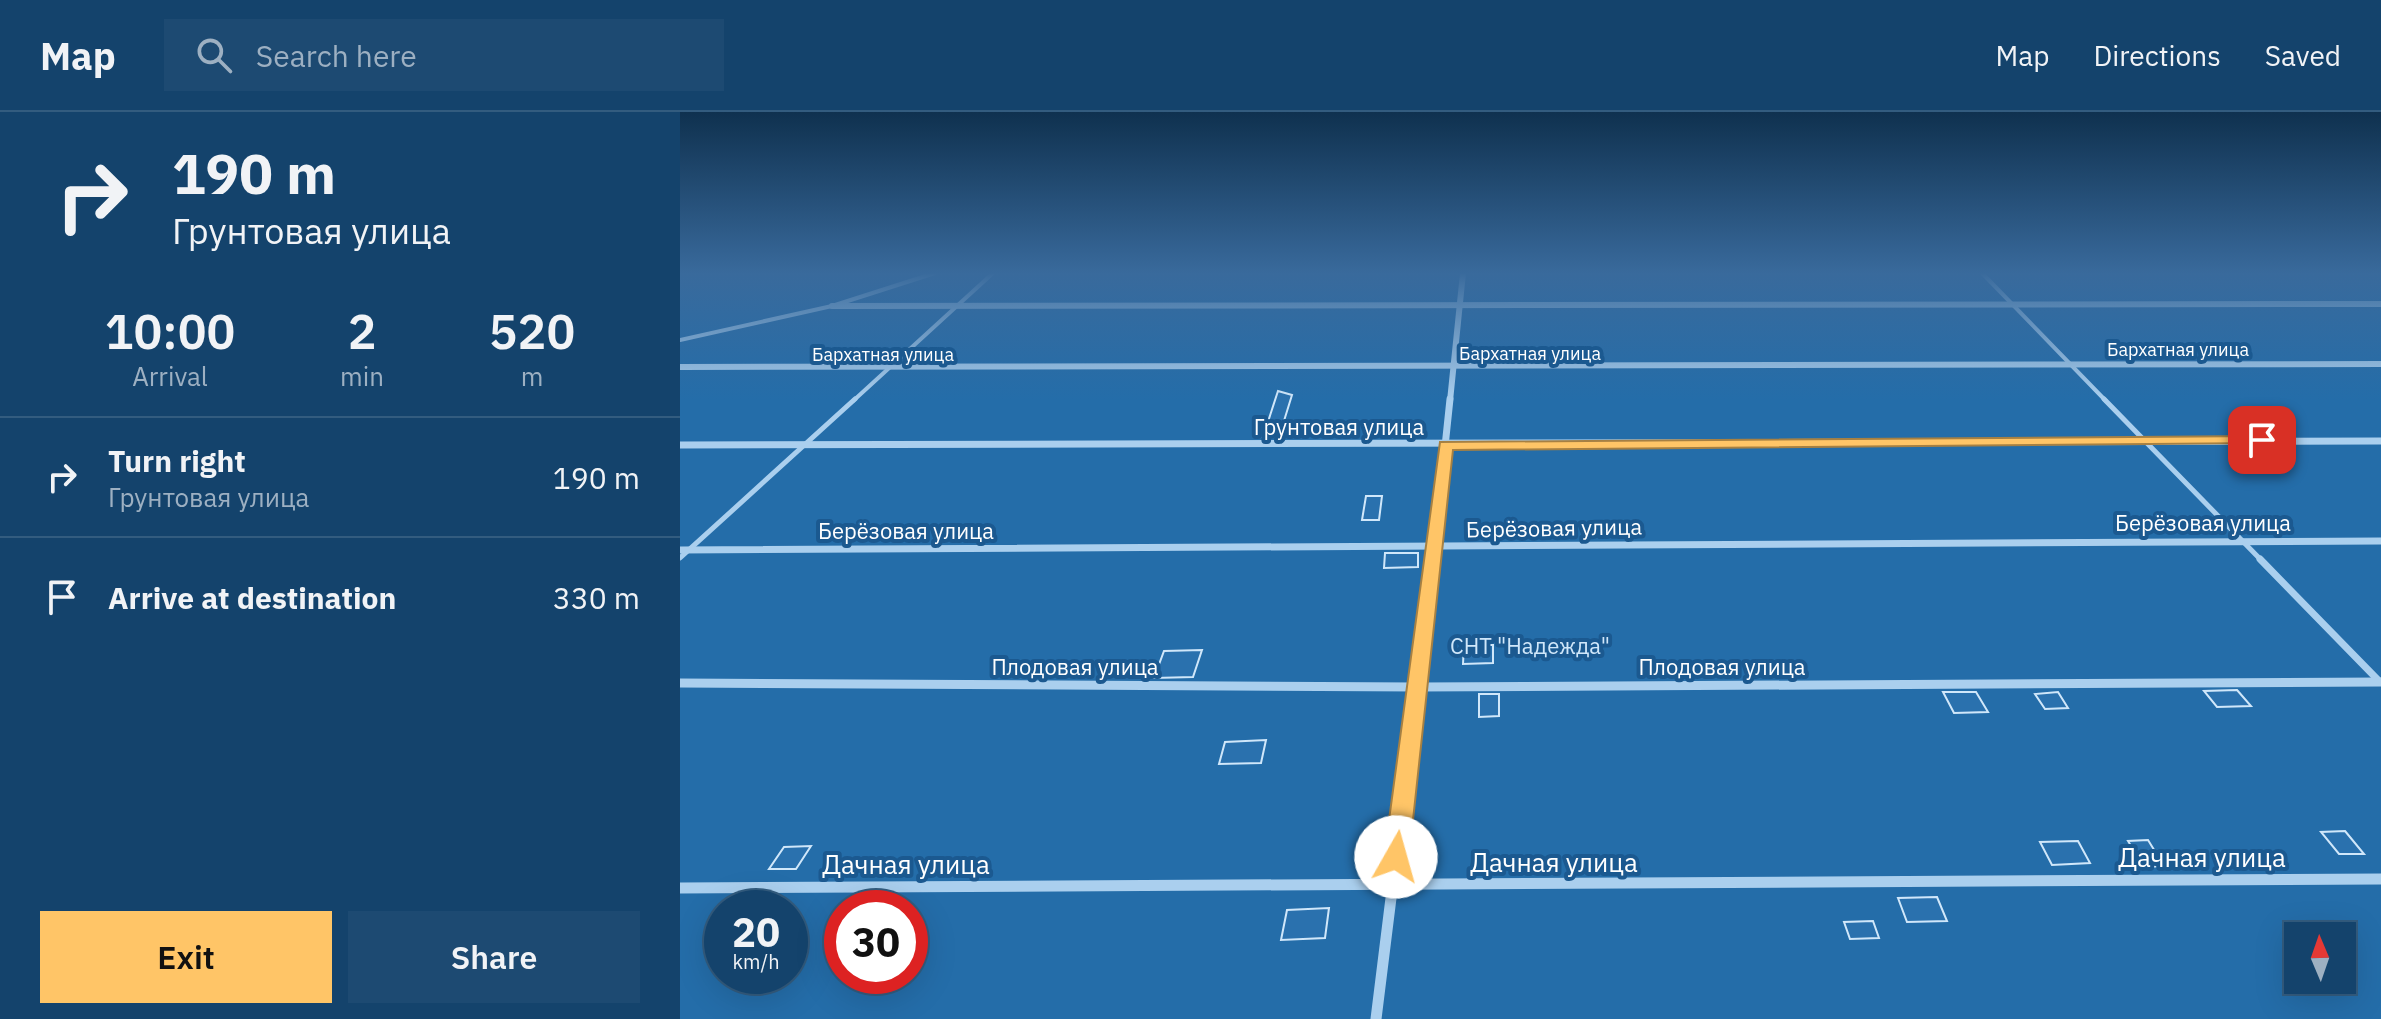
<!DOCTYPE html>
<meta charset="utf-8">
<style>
body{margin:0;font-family:"IBM Plex Sans",sans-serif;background:#1d4a72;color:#f1f3f6;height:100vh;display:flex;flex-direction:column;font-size:30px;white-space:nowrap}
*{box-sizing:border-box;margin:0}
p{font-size:26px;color:#9db0c2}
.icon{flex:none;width:44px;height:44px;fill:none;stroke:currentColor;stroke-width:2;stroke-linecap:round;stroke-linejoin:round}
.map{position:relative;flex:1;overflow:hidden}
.side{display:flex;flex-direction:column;background:#14436c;width:680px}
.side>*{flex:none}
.top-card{background:#14436c;color:#f1f3f6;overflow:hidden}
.needle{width:52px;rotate:358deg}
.fabs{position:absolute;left:1604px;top:810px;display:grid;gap:16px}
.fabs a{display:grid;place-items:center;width:72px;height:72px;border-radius:0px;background:#14436c;box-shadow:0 8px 32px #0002,0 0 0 2px #335c7f;font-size:40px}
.speed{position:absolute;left:24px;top:778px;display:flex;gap:16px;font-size:40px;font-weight:700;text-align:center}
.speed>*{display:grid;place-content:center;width:104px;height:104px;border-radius:50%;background:#14436c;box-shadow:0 8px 32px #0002,0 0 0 2px #335c7f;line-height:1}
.speed small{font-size:20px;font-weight:400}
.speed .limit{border:12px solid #d22;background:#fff;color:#111}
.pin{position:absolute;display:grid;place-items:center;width:68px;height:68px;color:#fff;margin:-34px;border-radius:16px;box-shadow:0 4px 12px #0006}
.me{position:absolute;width:88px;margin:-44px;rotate:7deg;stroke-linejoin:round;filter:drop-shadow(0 0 6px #0008)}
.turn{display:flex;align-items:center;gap:28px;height:168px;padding:0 40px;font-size:36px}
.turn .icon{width:104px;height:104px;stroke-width:2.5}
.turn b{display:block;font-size:56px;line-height:68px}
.eta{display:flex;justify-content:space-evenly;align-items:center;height:136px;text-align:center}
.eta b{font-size:48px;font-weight:600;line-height:56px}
.button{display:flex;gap:16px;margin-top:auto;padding:16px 40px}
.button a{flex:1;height:92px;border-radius:0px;background:#ffc567;color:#111;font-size:32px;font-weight:600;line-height:92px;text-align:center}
.button a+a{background:#1d4a72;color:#f1f3f6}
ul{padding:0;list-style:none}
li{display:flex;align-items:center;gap:24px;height:120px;padding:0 40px;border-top:2px solid #335c7f}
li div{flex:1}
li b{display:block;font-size:30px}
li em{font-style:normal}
header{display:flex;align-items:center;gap:48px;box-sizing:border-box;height:112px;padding:0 40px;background:#14436c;border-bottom:2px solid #335c7f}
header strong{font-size:38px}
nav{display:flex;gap:44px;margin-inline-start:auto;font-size:28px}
.search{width:560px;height:72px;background:#1d4a72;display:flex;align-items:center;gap:20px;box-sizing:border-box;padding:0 28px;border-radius:0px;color:#9db0c2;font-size:30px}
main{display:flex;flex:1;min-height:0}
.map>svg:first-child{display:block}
</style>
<header>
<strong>Map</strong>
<div class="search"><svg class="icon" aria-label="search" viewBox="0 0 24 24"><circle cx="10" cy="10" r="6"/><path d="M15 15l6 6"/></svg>Search here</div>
<nav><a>Map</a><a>Directions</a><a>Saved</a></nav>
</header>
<main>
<section class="side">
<div class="top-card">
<div class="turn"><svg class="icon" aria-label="right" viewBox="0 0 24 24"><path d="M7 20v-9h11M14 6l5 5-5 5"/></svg><div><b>190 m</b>Грунтовая улица</div></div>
</div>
<div class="eta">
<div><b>10:00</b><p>Arrival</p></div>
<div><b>2</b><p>min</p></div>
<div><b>520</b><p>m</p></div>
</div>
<ul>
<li><svg class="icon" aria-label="right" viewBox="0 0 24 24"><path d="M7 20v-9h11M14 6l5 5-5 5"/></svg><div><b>Turn right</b><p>Грунтовая улица</p></div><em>190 m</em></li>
<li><svg class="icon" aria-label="arrive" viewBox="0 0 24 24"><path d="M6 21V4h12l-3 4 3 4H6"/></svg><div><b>Arrive at destination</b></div><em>330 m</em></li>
</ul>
<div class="button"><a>Exit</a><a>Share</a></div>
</section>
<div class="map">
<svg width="1701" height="907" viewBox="0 0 1701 907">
<rect width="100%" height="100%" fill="#1b5990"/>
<path fill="#246da9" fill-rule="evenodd" d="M0 161H1701V907H0ZM42 796H110V864H42ZM162 796H230V864H162ZM1618 824H1662V868H1618Z"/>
<g fill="#2a71ae" stroke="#d0e7fa" stroke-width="2">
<path d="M598 279 612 283 599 325H583Z"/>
<path d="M686 384H702L699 408H682Z"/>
<path d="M705 441H738V455L704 456Z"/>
<path d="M784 533H813V551L783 552Z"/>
<path d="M522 538 513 565 474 566 484 539Z"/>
<path d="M1557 578 1571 594 1537 595 1524 579Z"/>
<path d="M1263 580H1296L1308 600 1274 601Z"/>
<path d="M1378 580 1388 596 1365 597 1355 582Z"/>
<path d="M799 582H819V604L799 605Z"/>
<path d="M586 628 581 651 539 652 545 630Z"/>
<path d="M1665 719 1684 742H1659L1641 720Z"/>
<path d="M1468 728 1484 754 1464 755 1448 729Z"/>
<path d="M1398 729 1410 751 1372 753 1360 730Z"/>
<path d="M131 734 116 757H89L104 735Z"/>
<path d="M1257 785 1267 809 1227 810 1218 786Z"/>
<path d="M649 796 645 826 601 828 607 798Z"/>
<path d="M1193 809 1199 826 1170 827 1164 810Z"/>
</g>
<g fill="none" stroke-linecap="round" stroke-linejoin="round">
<g stroke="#aacfee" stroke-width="4">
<path d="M1302 161 1426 289"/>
<path d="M0 228 152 194 255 161"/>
<path d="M173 289 313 161"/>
</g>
<g stroke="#aacfee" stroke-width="5">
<path d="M1424 287 1582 449"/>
<path d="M0 446 175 287"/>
</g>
<path stroke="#aacfee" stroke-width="7" d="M1580 447 1699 569"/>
<g stroke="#aacfee" stroke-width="6">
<path d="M152 194 1701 192"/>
<path d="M0 255 1701 252"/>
<path d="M770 289 783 161"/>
</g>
<g stroke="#aacfee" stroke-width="7">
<path d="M0 333 1701 329"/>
<path d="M0 438 1701 429"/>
<path d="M753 449 770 287"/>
</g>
<g stroke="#aacfee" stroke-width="9">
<path d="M0 571 738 575 1701 570"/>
<path d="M728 651 754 447"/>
</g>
<g stroke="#aacfee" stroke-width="11">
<path d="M0 776 1701 767"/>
<path d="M696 907 728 649"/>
</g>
</g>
<linearGradient id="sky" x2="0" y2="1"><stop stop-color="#0f314f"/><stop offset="0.56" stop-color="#396a9c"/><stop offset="1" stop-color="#396a9c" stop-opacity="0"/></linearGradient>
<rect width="1701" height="288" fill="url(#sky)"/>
<path fill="#ffc567" stroke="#a68043" stroke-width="2" d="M1582 324 1589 328 1587 331 773 338 729 745 725 753 716 756 708 753 704 745 760 330Z"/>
<g text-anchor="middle" stroke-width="8" stroke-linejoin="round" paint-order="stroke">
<g font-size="18" fill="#fff" stroke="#1b5990">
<text x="1498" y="244">Бархатная улица</text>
<text x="850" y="248">Бархатная улица</text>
<text x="203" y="249">Бархатная улица</text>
</g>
<g font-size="22" fill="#fff" stroke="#1b5990">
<text x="659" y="323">Грунтовая улица</text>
<text x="1523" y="419">Берёзовая улица</text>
<text transform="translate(874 416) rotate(-1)" y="8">Берёзовая улица</text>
<text x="226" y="427">Берёзовая улица</text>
<text x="395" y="563">Плодовая улица</text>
<text x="1042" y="563">Плодовая улица</text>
</g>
<g font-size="22" fill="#d0e7fa" stroke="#1b5990">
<text x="850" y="542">СНТ "Надежда"</text>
</g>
<g font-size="26" fill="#fff" stroke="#1b5990">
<text x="1522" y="755">Дачная улица</text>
<text x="874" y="760">Дачная улица</text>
<text x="226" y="762">Дачная улица</text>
</g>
</g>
</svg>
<div class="fabs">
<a><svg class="needle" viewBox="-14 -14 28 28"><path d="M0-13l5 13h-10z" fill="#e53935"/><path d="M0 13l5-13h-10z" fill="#9db0c2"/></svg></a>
</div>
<div class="speed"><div>20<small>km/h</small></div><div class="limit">30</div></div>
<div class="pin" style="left:1582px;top:328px;background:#d93025"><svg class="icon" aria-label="arrive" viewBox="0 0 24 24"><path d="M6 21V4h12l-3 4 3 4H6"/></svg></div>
<svg class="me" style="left:716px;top:745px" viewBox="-20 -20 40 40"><circle r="19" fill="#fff"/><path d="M0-13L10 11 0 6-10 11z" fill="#ffc567"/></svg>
</div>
</main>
